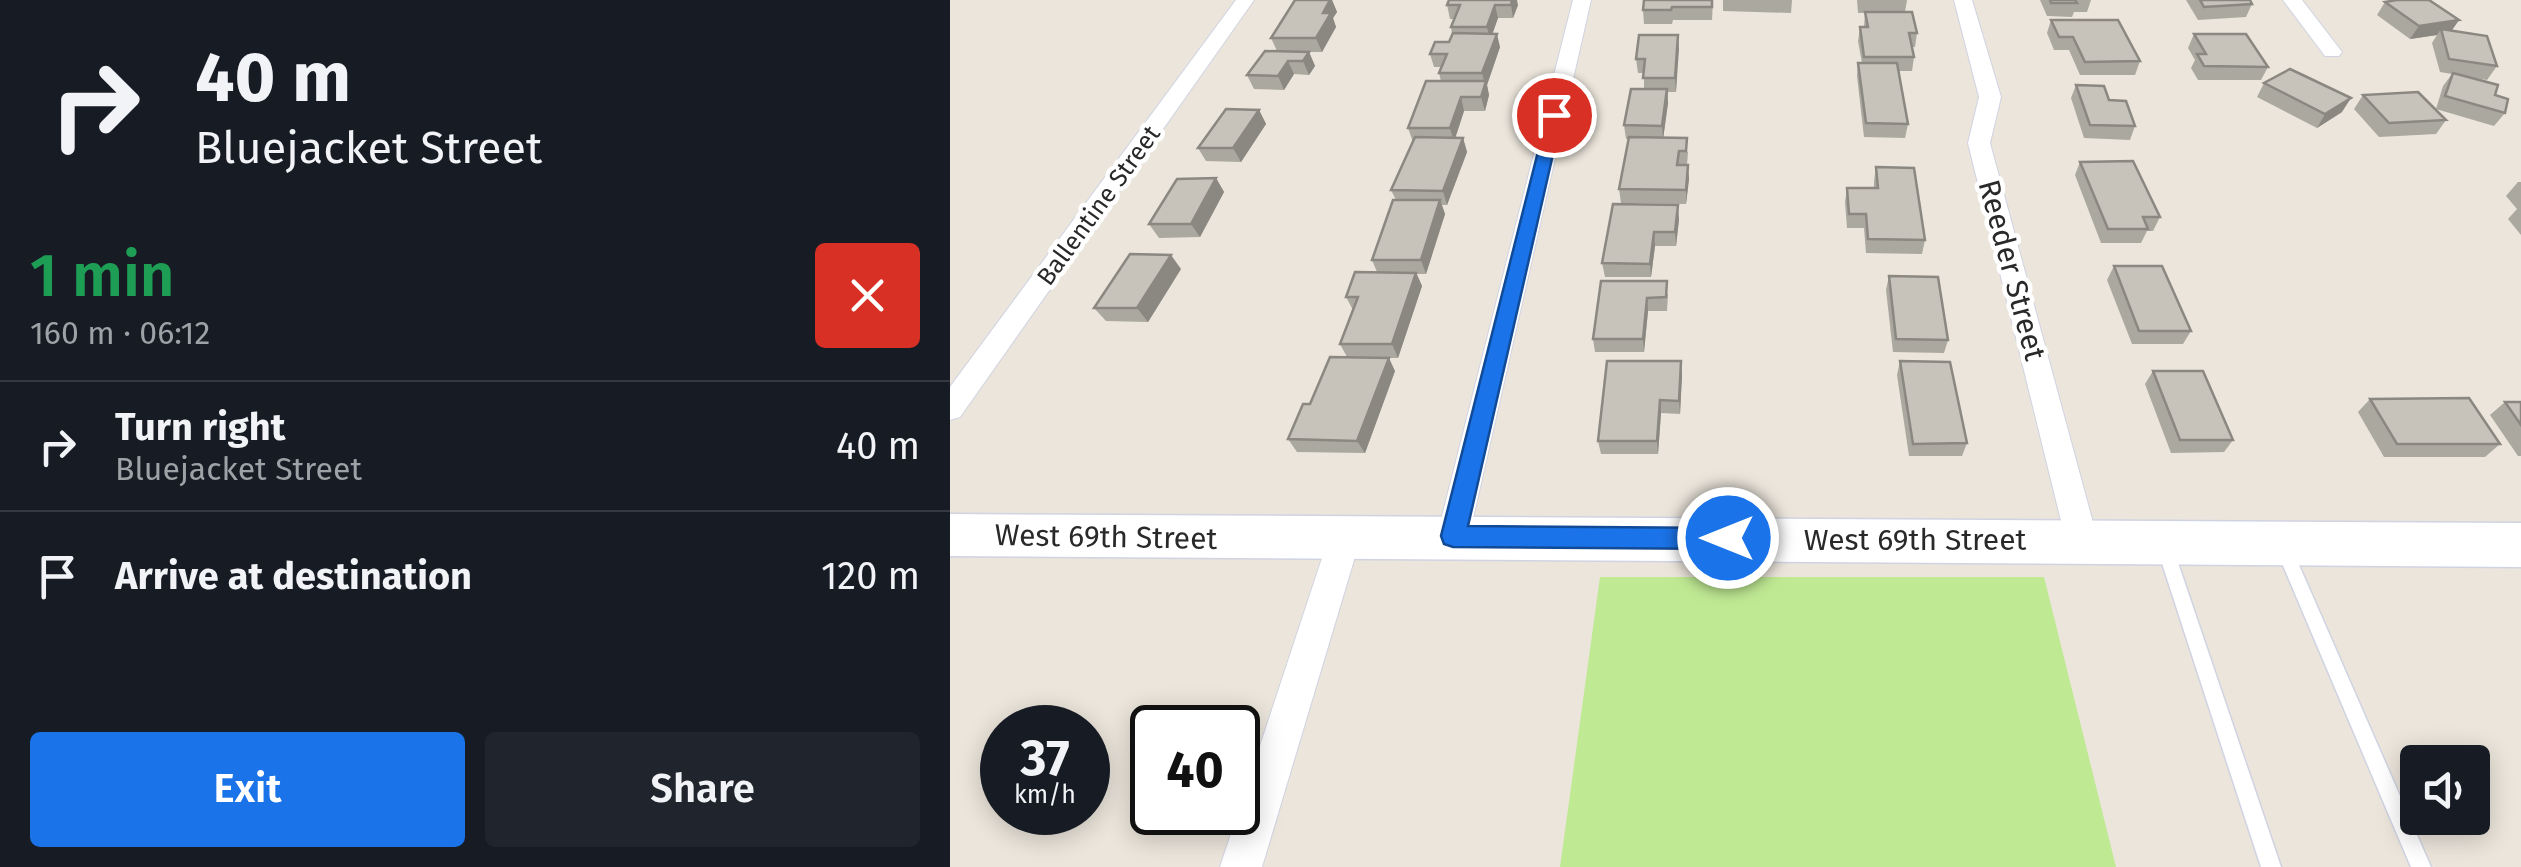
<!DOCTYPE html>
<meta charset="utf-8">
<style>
body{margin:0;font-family:"Fira Sans",sans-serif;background:#20242c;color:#f1f3f6;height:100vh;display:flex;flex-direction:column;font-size:38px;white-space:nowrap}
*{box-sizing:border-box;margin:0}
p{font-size:32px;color:#9ea1a6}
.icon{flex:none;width:55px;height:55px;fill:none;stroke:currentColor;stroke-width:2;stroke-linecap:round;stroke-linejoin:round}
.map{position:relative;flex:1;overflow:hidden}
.details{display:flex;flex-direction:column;background:#171b24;width:950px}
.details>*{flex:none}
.banner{background:#171b24;color:#f1f3f6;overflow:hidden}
.controls{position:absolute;left:1450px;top:745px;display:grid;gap:20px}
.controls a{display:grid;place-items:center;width:90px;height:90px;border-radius:10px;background:#171b24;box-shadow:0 5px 25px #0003;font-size:50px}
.speed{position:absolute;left:30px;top:705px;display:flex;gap:20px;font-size:50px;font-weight:700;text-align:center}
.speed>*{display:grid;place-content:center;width:130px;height:130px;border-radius:50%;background:#171b24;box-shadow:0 5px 25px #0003;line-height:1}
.speed small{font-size:25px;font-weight:400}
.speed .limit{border:5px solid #111;border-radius:15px;background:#fff;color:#111}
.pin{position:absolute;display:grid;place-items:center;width:85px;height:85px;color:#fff;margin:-42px;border:5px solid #fff;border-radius:50%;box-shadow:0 2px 10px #0007}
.me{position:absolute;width:110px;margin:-55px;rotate:270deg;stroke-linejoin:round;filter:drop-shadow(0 0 8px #0008)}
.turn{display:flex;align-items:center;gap:35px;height:210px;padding:0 30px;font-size:45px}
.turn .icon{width:130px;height:130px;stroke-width:2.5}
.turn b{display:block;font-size:70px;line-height:85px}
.round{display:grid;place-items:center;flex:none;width:105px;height:105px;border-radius:10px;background:#20242c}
.summary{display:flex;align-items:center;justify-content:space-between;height:170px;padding:0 30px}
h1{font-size:60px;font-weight:600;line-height:75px;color:#1e9e55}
.primary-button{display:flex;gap:20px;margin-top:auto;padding:20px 30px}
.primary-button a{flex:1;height:115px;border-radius:10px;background:#1a73e8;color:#fff;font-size:40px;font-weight:600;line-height:115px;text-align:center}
.primary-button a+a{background:#20242c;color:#f1f3f6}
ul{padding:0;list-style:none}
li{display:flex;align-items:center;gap:30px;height:130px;padding:0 30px;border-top:2px solid #363941}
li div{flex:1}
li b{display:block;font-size:38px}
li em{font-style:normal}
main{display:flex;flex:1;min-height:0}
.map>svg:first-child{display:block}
</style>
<main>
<section class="details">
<div class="banner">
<div class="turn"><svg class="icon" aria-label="right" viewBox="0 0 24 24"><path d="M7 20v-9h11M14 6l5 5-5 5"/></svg><div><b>40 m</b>Bluejacket Street</div></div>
</div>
<div class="summary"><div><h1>1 min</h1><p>160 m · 06:12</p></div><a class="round" style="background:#d93025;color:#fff"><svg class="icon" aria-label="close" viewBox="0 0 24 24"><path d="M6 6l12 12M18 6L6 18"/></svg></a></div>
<ul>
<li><svg class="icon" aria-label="right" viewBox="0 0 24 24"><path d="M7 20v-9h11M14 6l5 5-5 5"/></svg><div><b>Turn right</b><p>Bluejacket Street</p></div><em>40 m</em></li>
<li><svg class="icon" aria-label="arrive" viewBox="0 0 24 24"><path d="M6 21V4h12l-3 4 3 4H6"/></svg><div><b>Arrive at destination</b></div><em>120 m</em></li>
</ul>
<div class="primary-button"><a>Exit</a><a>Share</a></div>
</section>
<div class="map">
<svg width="1571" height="867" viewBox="0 0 1571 867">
<rect width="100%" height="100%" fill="#ebe5db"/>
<path fill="#bfe993" d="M650 577H1094L1166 867H610Z"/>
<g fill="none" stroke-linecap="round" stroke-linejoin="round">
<defs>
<g id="lane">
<path d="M1215 541 1221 543 1223 548 1331 867H1311L1207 548 1209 543Z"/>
<path d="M1334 542 1340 544 1342 549 1481 867H1461L1326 549 1328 544Z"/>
</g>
<g id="street">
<path d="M286 0H304L10 417 0 420V387Z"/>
<path d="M623 0H641L519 536 515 546 503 550 491 546 487 536Z"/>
<path d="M1004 0H1022L1051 97 1040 143 1148 541 1144 551 1132 555 1120 551 1116 541 1018 143 1029 97Z"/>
<path d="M1333 0H1352L1392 52 1389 56H1375Z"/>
<path d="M394 526 406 530 410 540 312 867H270L378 540 382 530Z"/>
</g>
<path id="secondary" d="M0 514 1571 523V567L0 556Z"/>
</defs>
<use href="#lane" stroke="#d0d3e2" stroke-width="3"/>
<use href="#street" stroke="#d0d3e2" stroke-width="2"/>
<use href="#secondary" stroke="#d0d3e2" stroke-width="3"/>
<use href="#lane" fill="#fff" fill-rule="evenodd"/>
<use href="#street" fill="#fff" fill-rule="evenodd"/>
<use href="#secondary" fill="#fff" fill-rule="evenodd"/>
</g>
<g fill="#aba8a0">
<path d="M345 0H401H382L387 12 383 18 386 27 372 52H336H359L365 66 359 75 344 74 334 90 304 89 297 75 327 51 321 38Z"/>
<path d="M763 0 762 20H723L722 24H694L693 10Z"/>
<path d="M773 0H842L841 13 773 11Z"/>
<path d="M907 0H957L955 12 967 33 965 47H962L964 57 962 71H949L958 124 955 138 914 137 907 76 908 63H912L908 41 910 27H914L915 13H908Z"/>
<path d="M1090 0H1141L1137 12H1124L1122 17 1097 16Z"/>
<path d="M1236 0H1300L1302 4 1296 17 1248 20Z"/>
<path d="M1435 2 1509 20 1501 31 1547 66 1537 80 1518 77 1545 95 1555 113 1544 126 1486 109 1496 120 1486 134 1429 137 1404 109 1413 95 1486 109 1493 86 1502 74 1490 72 1482 43 1487 35 1460 39 1427 15Z"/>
<path d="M497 5H568L563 18H548L542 34 550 47 537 85 539 95 535 111H514L505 138H513L517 152 497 205H492L495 214 476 274H467L472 286 448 358H421L445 371 415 453 347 452 338 439 360 404 397 357 390 344 403 310 396 297 427 272 422 260 446 200 441 190 463 142 458 128 491 81 489 73 491 67H484L480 54 499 42 502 34 501 27 504 19H500Z"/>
<path d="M1101 20 1190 61 1185 75H1130L1119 50H1104L1097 33Z"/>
<path d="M1244 34 1318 67 1311 80H1248L1241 68 1245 60 1238 48Z"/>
<path d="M728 35 726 92H718V103L713 138 738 152 737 165 739 179 736 204 671 203 669 189 678 139H676L674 125 694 89V73H688L686 59Z"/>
<path d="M1314 83 1392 112 1367 128 1307 97Z"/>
<path d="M1126 85 1159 100 1185 126 1180 140 1134 138 1121 98Z"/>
<path d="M309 110 316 124 291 162 256 161 248 148Z"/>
<path d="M1130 162 1210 217 1203 231H1197L1191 243H1151L1125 175Z"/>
<path d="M926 167 975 240 972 254 916 253 914 228H897L895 202 897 188H924V181Z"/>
<path d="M266 178 274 192 250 237 209 238 199 224Z"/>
<path d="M1568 182H1571V235L1558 219 1567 209 1556 196Z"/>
<path d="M663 204 729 219 726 246H705L701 277H655L652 263Z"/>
<path d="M1164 266 1241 331 1233 344H1182L1157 280Z"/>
<path d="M231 269 198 322 156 321 144 308Z"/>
<path d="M939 276 998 340 994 353 943 352 936 290Z"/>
<path d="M651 281 718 294 717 311H698L694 352H645L643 339Z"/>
<path d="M950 361 1017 443 1012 456H959L947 375Z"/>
<path d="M1203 371 1283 440 1274 452 1221 453 1195 384Z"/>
<path d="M732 375 730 414 711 413 708 454H651L648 441Z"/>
<path d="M1420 399 1550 444 1535 457H1434L1408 412Z"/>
<path d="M1555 402H1571V456H1568L1540 415Z"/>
</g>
<g fill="#8b8882">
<path d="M380 0H382L387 12 383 18 386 27 372 52 366 38 373 13Z"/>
<path d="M562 0H567L568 5 563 18 561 5Z"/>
<path d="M545 5 548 18 540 41 537 27Z"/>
<path d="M1509 20 1500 33 1491 29 1487 35 1460 39 1469 26Z"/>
<path d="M547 34 550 47 537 85 539 95 535 111 531 97 535 84 532 73Z"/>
<path d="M728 35 729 49 726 92 725 78Z"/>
<path d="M359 52 365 66 359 75 353 61Z"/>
<path d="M338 61 344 74 334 90 328 76Z"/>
<path d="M717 89 718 103 713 140 712 126Z"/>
<path d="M511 97 514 111 504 142 500 128Z"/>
<path d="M1401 98 1392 112 1367 128 1375 114Z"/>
<path d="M309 110 316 124 291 162 283 148Z"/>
<path d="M513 138 517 152 497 205 493 191Z"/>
<path d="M738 165 739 179 736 204V190Z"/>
<path d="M266 178 274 192 250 237 241 224Z"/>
<path d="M490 200 495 214 476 274 471 260Z"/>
<path d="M728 205 729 219 726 246 725 232Z"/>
<path d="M704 232 705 246 701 277 700 264Z"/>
<path d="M221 255 231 269 198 322 187 308Z"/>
<path d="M466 273 472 286 448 358 442 344Z"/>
<path d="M697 298 698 311 694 352 693 339Z"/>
<path d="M439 358 445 371 415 453 407 441Z"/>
<path d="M731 361 732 375 730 414 729 401Z"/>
<path d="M710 400 711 413 708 454 707 441Z"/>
</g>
<g fill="#c7c3ba" stroke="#8b8882" stroke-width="2.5">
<path d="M345 0H380L373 13H381L366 38H321Z"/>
<path d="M499 0H562L561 5H545L537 27H501L510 5H497Z"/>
<path d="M694 0H762V7H722L721 10H693Z"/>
<path d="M1100 0H1125L1127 3H1101Z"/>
<path d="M1250 0H1300L1302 4 1254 7Z"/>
<path d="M1447 0H1479L1509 20 1469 26 1435 2Z"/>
<path d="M915 12H962L967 33H959L964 57H914L910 27H918Z"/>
<path d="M1101 20H1168L1190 61 1135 62 1123 37H1109Z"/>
<path d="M1491 29 1537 36 1547 66 1499 59Z"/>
<path d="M503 33 547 34 532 73H489L497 54H480L485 42H499Z"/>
<path d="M1244 34H1296L1318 67 1254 66 1247 54H1256Z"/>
<path d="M689 35H728L725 78H693L695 59H686Z"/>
<path d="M315 51 359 52 353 61H338L328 76 297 75Z"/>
<path d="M908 63H947L958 124 916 123Z"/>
<path d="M1340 69 1401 98 1375 114 1314 83Z"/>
<path d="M1503 73 1548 85 1545 95 1558 99 1555 113 1495 96Z"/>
<path d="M476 81H536L531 97H511L500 128H458Z"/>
<path d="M1126 85 1154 86 1159 100 1176 101 1185 126 1140 125Z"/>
<path d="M681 89H717L712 126 674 125Z"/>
<path d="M1468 92 1496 120 1439 123 1413 95Z"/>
<path d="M276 109 309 110 283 148H248Z"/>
<path d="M465 137 513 138 493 191 441 190Z"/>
<path d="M679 137 737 138 736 151H729L727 165H738L736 190 669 189Z"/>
<path d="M1183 161 1210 217H1193L1198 229H1158L1130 162Z"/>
<path d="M926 167 964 168 975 240 918 239 916 214H899L897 188H928Z"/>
<path d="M266 178 241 224H199L227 179Z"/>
<path d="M443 200H490L471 260H422Z"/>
<path d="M663 204 728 205 725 232H704L700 264 652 263Z"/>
<path d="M180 254 221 255 187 308H144Z"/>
<path d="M1164 266H1212L1241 331H1189Z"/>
<path d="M405 272 466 273 442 344H390L408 297H396Z"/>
<path d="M939 276 988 277 998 340 946 339Z"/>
<path d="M651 281H717L716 297 697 298 693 339H643Z"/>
<path d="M380 357 439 358 407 441 338 439 353 404H360Z"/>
<path d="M657 361H731L729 401 710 400 707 441H648Z"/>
<path d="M950 361 1000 362 1017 443 963 444Z"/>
<path d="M1203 371H1253L1283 440H1230Z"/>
<path d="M1519 398 1550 444H1447L1420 399Z"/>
<path d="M1555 402H1571V425Z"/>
</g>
<path fill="#1a73e8" stroke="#114b97" stroke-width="2.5" d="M598 112 612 115 518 526 778 528 787 531 791 538 787 546 778 549 503 547 494 544 491 536Z"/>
<g text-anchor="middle" stroke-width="9" stroke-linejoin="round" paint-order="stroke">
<g font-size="25" fill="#292929" stroke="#fff">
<text transform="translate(148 205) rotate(-54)" y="9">Ballentine Street</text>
</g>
<g font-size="30" fill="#292929" stroke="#fff">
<text transform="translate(1062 270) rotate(75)" y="10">Reeder Street</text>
<text transform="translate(156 537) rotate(1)" y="10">West 69th Street</text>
<text x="965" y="550">West 69th Street</text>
</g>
</g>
</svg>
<div class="controls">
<a><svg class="icon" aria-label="sound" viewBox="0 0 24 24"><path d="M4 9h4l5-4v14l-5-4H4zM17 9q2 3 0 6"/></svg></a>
</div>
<div class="speed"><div>37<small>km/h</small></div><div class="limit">40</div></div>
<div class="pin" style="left:604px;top:115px;background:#d93025"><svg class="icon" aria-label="arrive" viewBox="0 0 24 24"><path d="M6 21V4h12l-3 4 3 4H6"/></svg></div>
<svg class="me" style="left:778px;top:538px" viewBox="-20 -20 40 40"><circle r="17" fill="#1a73e8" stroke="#fff" stroke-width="3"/><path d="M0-11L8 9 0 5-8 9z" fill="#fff"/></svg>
</div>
</main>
